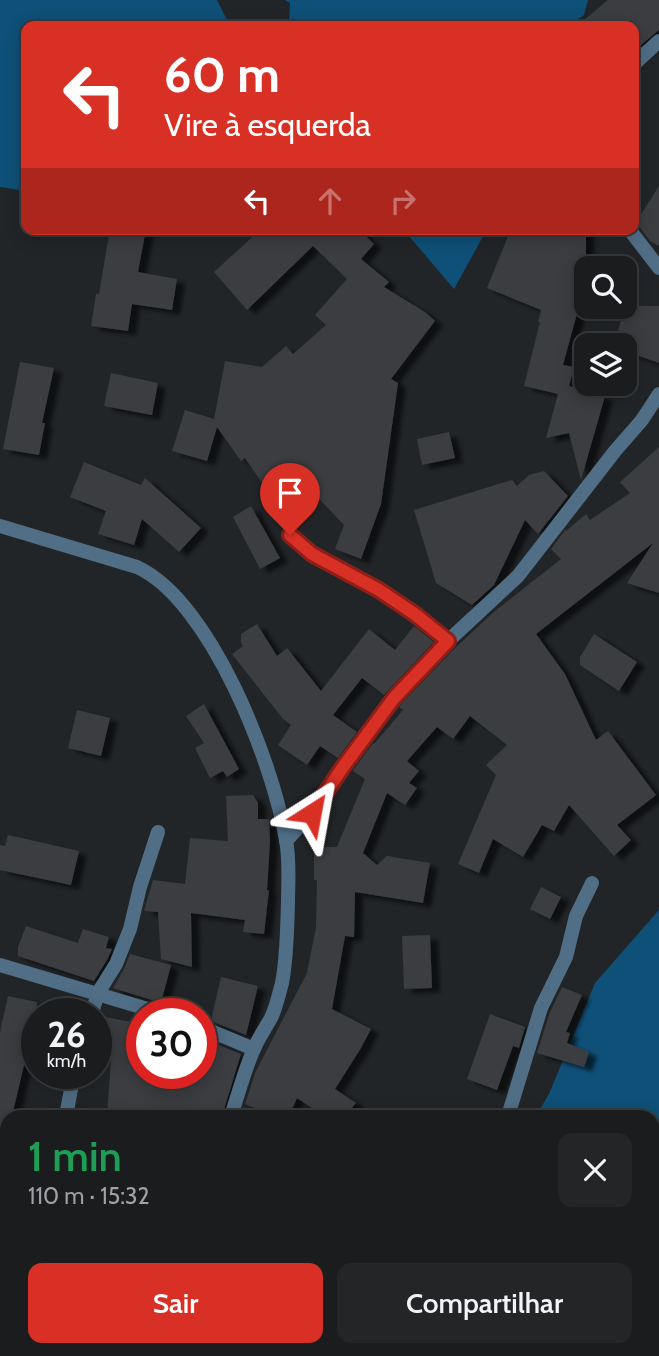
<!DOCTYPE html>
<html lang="pt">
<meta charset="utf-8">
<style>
body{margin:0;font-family:Cabin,sans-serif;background:#232527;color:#f1f3f6;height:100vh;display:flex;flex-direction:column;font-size:26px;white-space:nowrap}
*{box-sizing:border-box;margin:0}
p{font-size:23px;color:#9fa1a4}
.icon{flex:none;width:38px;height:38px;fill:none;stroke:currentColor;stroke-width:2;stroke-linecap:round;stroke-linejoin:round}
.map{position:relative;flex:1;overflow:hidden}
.details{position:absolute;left:0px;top:1110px;width:660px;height:247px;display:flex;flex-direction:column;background:#1a1c1e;border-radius:21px 21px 0 0;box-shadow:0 4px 18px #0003,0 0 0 2px #383a3c}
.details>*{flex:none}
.guide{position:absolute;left:21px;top:21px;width:618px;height:214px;border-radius:14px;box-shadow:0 4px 18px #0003,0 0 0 2px #383a3c;background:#d93025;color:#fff;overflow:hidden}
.tools{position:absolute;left:574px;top:256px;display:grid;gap:14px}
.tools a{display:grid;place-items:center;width:63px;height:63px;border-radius:14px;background:#1a1c1e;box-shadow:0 4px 18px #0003,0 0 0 2px #383a3c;font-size:35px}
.speed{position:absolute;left:21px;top:998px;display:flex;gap:14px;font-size:35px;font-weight:700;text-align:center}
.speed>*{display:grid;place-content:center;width:91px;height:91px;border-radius:50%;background:#1a1c1e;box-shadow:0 4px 18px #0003,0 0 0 2px #383a3c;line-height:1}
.speed small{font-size:18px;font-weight:400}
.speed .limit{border:10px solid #d22;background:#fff;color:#111}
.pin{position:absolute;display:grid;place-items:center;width:60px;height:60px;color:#fff;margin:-72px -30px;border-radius:50% 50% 50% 0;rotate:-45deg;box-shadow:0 0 7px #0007}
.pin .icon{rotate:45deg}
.me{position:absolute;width:77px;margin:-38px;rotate:34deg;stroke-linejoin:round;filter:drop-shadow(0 0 5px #0008)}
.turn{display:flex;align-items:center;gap:24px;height:147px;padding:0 28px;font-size:32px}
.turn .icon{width:91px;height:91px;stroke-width:2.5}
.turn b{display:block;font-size:49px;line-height:60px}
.lanes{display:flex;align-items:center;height:66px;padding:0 28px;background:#0003;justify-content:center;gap:35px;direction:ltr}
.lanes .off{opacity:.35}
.round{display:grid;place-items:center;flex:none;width:74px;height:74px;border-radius:14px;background:#232527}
.summary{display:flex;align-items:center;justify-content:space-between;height:119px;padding:0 28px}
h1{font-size:42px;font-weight:600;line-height:52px;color:#1e9e55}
.action{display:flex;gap:14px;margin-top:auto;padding:14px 28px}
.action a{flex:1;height:80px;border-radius:14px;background:#d93025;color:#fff;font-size:28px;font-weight:600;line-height:80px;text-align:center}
.action a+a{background:#232527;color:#f1f3f6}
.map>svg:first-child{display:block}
</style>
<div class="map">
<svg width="659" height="1356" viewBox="0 0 659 1356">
<defs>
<filter id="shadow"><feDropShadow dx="8" dy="4.5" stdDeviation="2" flood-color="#0009"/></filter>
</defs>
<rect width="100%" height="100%" fill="#222528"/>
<g fill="#0f5078">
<path d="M0 0H217L230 26H26V191L0 187Z"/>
<path d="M285 0H588L584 15 568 26H289L290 3Z"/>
<path d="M403 229H487L454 289Z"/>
<path d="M659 910V1356H350L361 1349H653V1116H536L549 1094 595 983Z"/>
</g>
<g fill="#3a3d40" filter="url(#shadow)">
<path d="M608 0H659V30L634 51V26H577Z"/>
<path d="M659 186V246L650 241 636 222Z"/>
<path d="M110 229H146L138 272 177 279 172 310 132 304 128 331 91 326 96 294H99Z"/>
<path d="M261 229H358L374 244 361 259 389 282 384 287 425 312 435 321 391 379 398 383 381 504 361 559 335 549 344 525 303 482 275 502 245 458 241 461 217 427 207 461 172 451 185 410 214 419 225 361 262 367 286 346 293 354 326 325 315 315 347 279 313 246 247 310 214 272Z"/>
<path d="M511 229H586V300L581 299 563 365 574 367 569 386 605 396 581 480 569 433 546 438 558 394 524 386 540 322H538L541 310 487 288Z"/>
<path d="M625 306H659V363L625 351V345H614Z"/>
<path d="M20 362 54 368 42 423H45L39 455 3 449Z"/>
<path d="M111 373 158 383 152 415 104 406Z"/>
<path d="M449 432 455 458 422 465 417 439Z"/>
<path d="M659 447V593L627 583 653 543 536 634 565 674 596 740 608 731 656 795 617 825 631 840 614 856 569 805 554 831 542 825 523 857 493 839 479 873 458 864 496 775 486 765 507 745 470 716 453 739 437 727 407 761 419 771 409 783 417 788 405 805 387 793 363 853 377 865 387 856 430 863 423 903 355 892 354 937 345 936 332 1009 371 1029 361 1048 335 1089 356 1103 345 1116H324L297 1098 289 1116H274L245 1104 256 1071 307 973 316 927 317 880H314V847H337L365 779 353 771 354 769 373 743 374 744 403 710 399 707 401 704 455 648 495 611 561 559 551 549 566 529V531L586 514 590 520 630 493 620 482Z"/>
<path d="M84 462 141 485 145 478 201 528 179 552 142 519 134 545 98 534 106 511 70 497Z"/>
<path d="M544 471 568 496 538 534 525 520 494 585 472 605 436 583 414 510 512 480 517 486 529 475Z"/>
<path d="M251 506 280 558 260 569 233 517Z"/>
<path d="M257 624 277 656 287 648 321 691 369 629 395 650 414 626 434 642 384 695 362 678 333 715 357 732 338 758 320 746 307 765 278 745 291 725 283 719 232 654 243 646 241 642V634Z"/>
<path d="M594 634 637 662 619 691 580 665V657Z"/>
<path d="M204 704 239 769 227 777 223 771 210 778 195 748 204 743 186 716Z"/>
<path d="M77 710 110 718 101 756 68 748Z"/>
<path d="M253 795 258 803V819H269L270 841 267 890H269L264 934 243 932 245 920 191 913 192 967 161 959 158 912 144 911 153 880 185 884 190 838 228 841 226 796Z"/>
<path d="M8 835 79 851 71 885 0 870V845L5 846Z"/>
<path d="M541 887 561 897 550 919 530 909Z"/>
<path d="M26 926 78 943 83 929 109 937 106 948 112 949 107 960 94 981 18 956V947Z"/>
<path d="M430 935 432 988 404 989 402 936Z"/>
<path d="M130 954 171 965 161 1003 113 988 124 969Z"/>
<path d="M221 977 258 986 246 1035 211 1021Z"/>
<path d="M562 987 582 995 566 1032 570 1033 567 1043 589 1052 584 1067 537 1053 550 1012Z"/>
<path d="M8 996 37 1002V1050L28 1048 12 1116H7V1132L0 1131V1032Z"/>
<path d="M490 1014 525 1027 519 1048 513 1046 497 1090 467 1079Z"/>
<path d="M101 1016 142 1024V1073H201V1059L206 1040 241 1054 222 1116H187L159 1110 158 1116 107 1115 111 1060 96 1055V1021Z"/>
</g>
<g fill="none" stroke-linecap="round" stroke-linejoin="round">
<g stroke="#506e86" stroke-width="14">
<path d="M634 64 659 41"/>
<path d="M629 229 659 268"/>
<path d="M0 526 137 567C211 601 273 763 286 840 290 860 288 882 288 903 287 930 287 957 282 983 279 994 276 1008 271 1018 265 1029 257 1040 253 1051 244 1072 238 1095 231 1116"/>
<path d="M290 535 312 554 379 590 416 615 448 641"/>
<path d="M286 841 312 813 343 767 394 698 448 641 518 576 615 451 642 420 659 394"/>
<path d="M0 965 161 1013"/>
<path d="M92 1013 98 993 116 964 130 929 140 887 158 832"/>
<path d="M201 1027 254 1049"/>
<path d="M66 1116 74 1073"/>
<path d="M508 1116 541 1008 566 957 576 916 592 883"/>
<path d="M0 1348 20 1356"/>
<path d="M177 1356V1349"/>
<path d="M302 1356 311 1349"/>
</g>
</g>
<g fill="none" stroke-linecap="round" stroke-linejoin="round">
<defs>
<path id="route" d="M290 535 312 554 379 590 416 615 448 641 394 698 343 767 312 813"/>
</defs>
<use href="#route" stroke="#8d1f18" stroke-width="18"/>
<use href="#route" stroke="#d93025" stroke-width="12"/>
</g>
</svg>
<div class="tools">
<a><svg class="icon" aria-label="search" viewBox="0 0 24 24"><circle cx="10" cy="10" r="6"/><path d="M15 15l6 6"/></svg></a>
<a><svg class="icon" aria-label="layers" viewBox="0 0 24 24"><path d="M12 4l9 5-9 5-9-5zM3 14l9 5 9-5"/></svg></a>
</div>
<div class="speed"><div>26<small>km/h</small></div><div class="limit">30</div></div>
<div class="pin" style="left:290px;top:535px;background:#d93025"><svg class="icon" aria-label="arrive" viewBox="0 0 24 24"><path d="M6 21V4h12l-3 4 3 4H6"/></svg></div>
<svg class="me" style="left:312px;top:813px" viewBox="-20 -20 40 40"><path d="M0-17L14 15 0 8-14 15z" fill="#d93025" stroke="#fff" stroke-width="4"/></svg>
<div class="guide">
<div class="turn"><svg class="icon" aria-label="left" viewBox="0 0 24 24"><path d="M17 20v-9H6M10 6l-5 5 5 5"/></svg><div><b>60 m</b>Vire à esquerda</div></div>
<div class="lanes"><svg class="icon" aria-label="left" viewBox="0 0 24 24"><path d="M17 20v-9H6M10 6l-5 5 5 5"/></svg><svg class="icon off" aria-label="ahead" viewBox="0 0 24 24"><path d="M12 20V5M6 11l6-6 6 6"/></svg><svg class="icon off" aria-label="right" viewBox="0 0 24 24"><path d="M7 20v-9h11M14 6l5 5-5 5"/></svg></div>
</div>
<section class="details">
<div class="summary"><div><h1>1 min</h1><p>110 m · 15:32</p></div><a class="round"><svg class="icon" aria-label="close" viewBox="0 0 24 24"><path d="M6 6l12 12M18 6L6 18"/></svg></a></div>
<div class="action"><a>Sair</a><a>Compartilhar</a></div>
</section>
</div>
